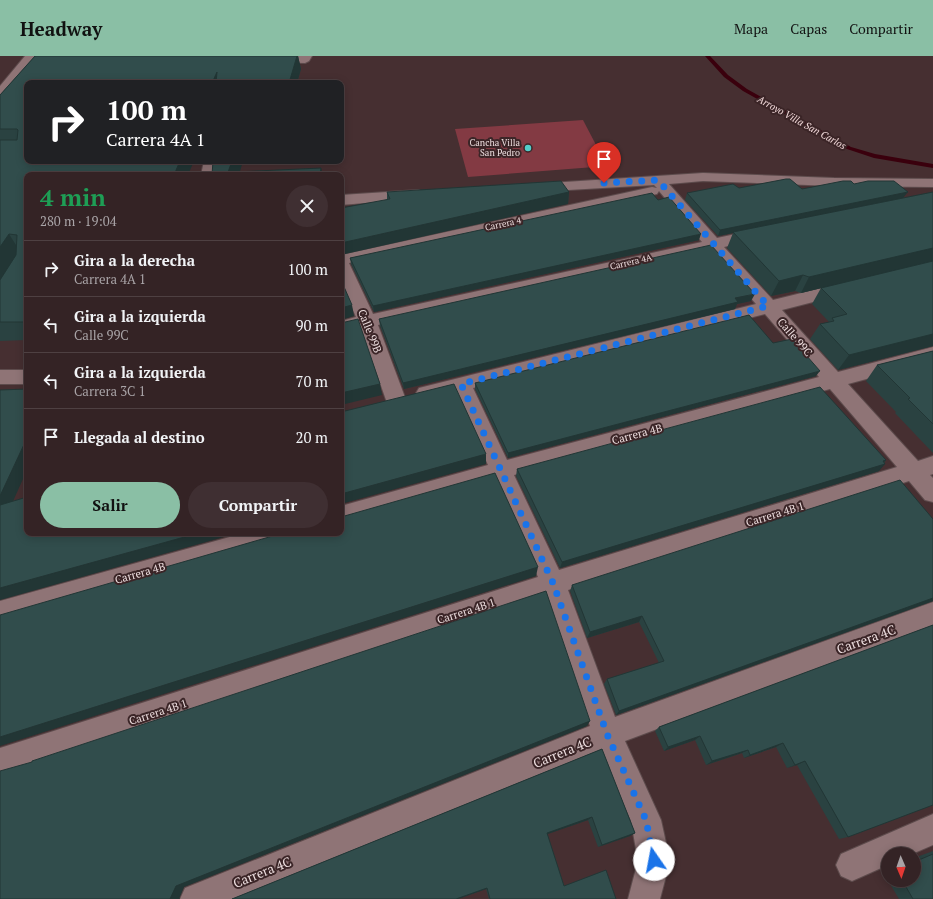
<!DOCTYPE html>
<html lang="es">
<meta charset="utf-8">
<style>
body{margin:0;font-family:"PT Serif",serif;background:#3f2f32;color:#f1f3f6;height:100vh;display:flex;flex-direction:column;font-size:15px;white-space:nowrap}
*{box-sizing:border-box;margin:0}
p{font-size:13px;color:#a9a4a7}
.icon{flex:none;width:22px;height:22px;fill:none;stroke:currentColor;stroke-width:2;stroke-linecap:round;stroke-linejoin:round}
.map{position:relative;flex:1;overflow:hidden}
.panel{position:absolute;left:24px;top:116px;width:320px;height:364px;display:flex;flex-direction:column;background:#342325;border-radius:8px;box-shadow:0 2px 10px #0003,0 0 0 1px #4e4042}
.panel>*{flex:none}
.guide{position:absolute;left:24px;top:24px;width:320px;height:84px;border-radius:8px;box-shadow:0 2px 10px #0003,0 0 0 1px #4e4042;background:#202124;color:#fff;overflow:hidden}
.needle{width:26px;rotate:178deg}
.tools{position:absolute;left:881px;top:791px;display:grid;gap:8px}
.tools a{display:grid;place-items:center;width:40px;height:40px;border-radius:50%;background:#342325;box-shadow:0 2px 10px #0003,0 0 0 1px #4e4042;font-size:20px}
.pin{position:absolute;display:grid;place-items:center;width:34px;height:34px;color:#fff;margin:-41px -17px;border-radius:50% 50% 50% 0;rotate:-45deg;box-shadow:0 0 4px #0007}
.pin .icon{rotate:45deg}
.me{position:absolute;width:44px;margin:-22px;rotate:348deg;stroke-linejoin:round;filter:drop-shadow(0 0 3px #0008)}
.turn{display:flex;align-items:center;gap:14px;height:84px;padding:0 16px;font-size:18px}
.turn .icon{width:52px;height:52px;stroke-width:2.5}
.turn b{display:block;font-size:28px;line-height:34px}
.round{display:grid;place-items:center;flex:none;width:42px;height:42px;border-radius:21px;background:#3f2f32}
.headline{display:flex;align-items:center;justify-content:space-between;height:68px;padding:0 16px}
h1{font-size:24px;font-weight:600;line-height:30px;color:#1e9e55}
.primary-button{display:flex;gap:8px;margin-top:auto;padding:8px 16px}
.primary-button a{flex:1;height:46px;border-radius:24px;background:#8abfa5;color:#111;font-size:16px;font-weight:600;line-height:46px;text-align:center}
.primary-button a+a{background:#3f2f32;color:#f1f3f6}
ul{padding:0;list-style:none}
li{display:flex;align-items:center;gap:12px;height:56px;padding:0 16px;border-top:1px solid #4e4042}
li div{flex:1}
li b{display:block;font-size:15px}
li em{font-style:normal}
header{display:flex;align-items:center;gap:24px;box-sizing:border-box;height:56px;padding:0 20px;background:#8abfa5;color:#111}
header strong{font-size:19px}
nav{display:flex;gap:22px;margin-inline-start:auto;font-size:14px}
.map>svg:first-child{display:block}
</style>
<header>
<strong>Headway</strong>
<nav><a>Mapa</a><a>Capas</a><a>Compartir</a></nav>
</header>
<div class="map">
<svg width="933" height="843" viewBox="0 0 933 843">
<rect width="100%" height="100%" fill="#462f31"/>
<path fill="#833a43" d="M583 64 607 110 468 121 455 73Z"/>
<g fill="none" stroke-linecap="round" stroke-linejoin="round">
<path fill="#3a000d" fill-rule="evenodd" d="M705 0H710L728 19 747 33 851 91 875 98 933 108V112L874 102 847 93 743 35 724 21Z"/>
<defs>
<g id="minor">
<path d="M25 0H37L34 4H58L64 8 58 12H28L4 41 0 42V30Z"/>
<path d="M270 0H312L309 5 305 7 266 6 264 4Z"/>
<path d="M204 105H218L215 119H201Z"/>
<path d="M703 117 834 122 933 123V131L834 130 703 125 669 128 717 182 759 173 765 175 767 178 765 181 724 191 773 244 846 226 852 228 855 232 852 236 782 254 838 316 933 291V305L848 328 918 405 933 400V418L930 419 933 422V446L925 444 909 425 568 534 615 661 933 546V570L625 685 661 764 670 805 660 843H628L638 805 631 765 600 695 236 843H180L185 832 590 670 545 541 0 722V692L538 521 495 425 341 470V450L488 409 455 337 426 344 419 342 416 337 419 332 756 248 709 194 378 269 406 344 403 349 396 352 389 349 386 344 361 273 341 277V265L356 261 341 227V199L652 131 657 132 654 129 534 136 529 135 527 132 529 129 534 128ZM659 135 702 186 373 258 349 207 652 139 657 138ZM765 258 819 321 507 404 473 332ZM830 333 897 411 559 514 514 419Z"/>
<path d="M418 134 423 136 426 139 423 142 341 149V139Z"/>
<rect x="0" y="314" width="27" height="14"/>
<path d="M244 477H292L288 484 280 487 0 569V545Z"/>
<path d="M933 758V789L912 798H888V809L852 825 841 820 836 809 841 798Z"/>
</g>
</defs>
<use href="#minor" stroke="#5d4b4c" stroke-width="2"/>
<use href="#minor" fill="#8f7476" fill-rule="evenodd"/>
</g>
<g fill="#2a4241">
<path d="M35 0H298L301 13 297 27H27V284L0 285V39Z"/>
<path d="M854 128 904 142 933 136V290L838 314 810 283 820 268 829 266 812 248 821 232 874 219 801 237 795 235 771 240 727 192 733 177 718 180 685 144 687 137 739 132 802 133Z"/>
<path d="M387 136H569L568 148 387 143Z"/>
<path d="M658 144 699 184 374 256 351 208 350 202Z"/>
<path d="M751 245 737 248 735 253 404 333 380 270 379 263Z"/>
<path d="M773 287 816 320 508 402 475 333V327Z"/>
<path d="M933 295V397L895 357 896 356 866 325 877 309Z"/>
<path d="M886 404 879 415 560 512 516 420 517 413Z"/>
<path d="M933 463V545L616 659 604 628 607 623 659 607 639 566 587 582 570 535 572 529Z"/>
<path d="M933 569 848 781 839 783 797 709 787 712 776 691 744 702 742 697 706 709 695 684 664 695 655 675 659 671Z"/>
<path d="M602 693 635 777 630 780 598 791 588 764 547 778 564 829 616 843H489L486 833 458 843H232Z"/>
<path d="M933 795V843H899L883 816 888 813V824H914V802Z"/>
</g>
<g fill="#223635">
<path d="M297 0H298L301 13 297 27H289Z"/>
<path d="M217 16 220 27H212Z"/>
<path d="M180 105H194L188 119H174Z"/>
<path d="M232 105H243L239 119H227Z"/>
<path d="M321 112 323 119H320Z"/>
<path d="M569 136 568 148 341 199V187Z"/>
<path d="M908 136 903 142 733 176V177L718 180 720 174Z"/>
<path d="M9 178 21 197 0 230V191Z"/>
<path d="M701 178 699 184 374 256 373 250Z"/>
<path d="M933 192V205L801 237 809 221Z"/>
<path d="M803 219 795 235 771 240 779 225Z"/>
<path d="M755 238 751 245 737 248 735 253 404 333 403 327 735 242Z"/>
<path d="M352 249 354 260 341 264V252Z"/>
<path d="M933 278V290L838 314 849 299Z"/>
<path d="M820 315 816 320 508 402V397Z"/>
<path d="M380 328 382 339 341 349V337Z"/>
<path d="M27 382V414L6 461 0 456V440Z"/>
<path d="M486 398V408L341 448V438Z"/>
<path d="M886 404 881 409 885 408 879 415 560 512 562 506Z"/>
<path d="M199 477H238L0 544V532Z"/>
<path d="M538 511 536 520 0 690V681Z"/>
<path d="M933 542V545L616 659 619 655Z"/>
<path d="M642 560 639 566 587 582 590 576Z"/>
<path d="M590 665 587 670 184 831 179 843H170L176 830Z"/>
<path d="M700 680 695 684 664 695 668 691Z"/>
<path d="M783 687 776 691 744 702 750 699Z"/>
<path d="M748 694 742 697 706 709 712 705Z"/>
<path d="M805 705 797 709 787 712 795 709Z"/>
<path d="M592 761 588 764 545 779 547 777Z"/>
<path d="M635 777 630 780 598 791 602 789Z"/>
<path d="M487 832 486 833 458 843H456Z"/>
</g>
<g fill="#314d4c" stroke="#223635">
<path d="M35 0H297L289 27H216L217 16 212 27H27V105H180L174 119H27V266H0V224L16 199 17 179 9 178 0 191V84H17L18 74 17 73H0V39Z"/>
<path d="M213 105H232L227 119H212Z"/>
<path d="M321 112 320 119H234L235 116Z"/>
<path d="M786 123H790L802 133 843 125H851L854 128 868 125H894L908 136 720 174 687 137 733 128 739 132Z"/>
<path d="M561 125 569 136 341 187V152L390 143 387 136Z"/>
<path d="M933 136V192L809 221 803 219 779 225 733 176Z"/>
<path d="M652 137 658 144 669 141 701 178 373 250 350 202Z"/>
<path d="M711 189 755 238 735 242 738 246 403 327 379 263Z"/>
<path d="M933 205V278L849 299 820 268 834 265 832 262 847 258 821 232Z"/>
<path d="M341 224 352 249 341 252Z"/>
<path d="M749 259 773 287 792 283 820 315 508 397 475 327Z"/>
<path d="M358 263 380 328 341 337V267Z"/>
<path d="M933 295V368L908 343 910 342 877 309Z"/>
<path d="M454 328 486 398 341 438V356Z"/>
<path d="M820 331 886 404 883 405 885 408 562 506 517 413Z"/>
<path d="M27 333V382L0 440V334Z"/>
<path d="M495 417 538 511 0 681V559L276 479 281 477H341V461Z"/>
<path d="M900 424 933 463V542L619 655 607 623 664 605 642 560 590 576 572 529Z"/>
<path d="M27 441V477H199L0 532V449Z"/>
<path d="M546 535 590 665 176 830 170 843H180H0V715L32 706V705Z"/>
<path d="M933 569V749L848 781 805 705 795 709 783 687 750 699 748 694 712 705 700 680 668 691 659 671Z"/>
<path d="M602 693 635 777 602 789 592 761 547 777 564 830 606 814 616 843H490L487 832 456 843H232Z"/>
<path d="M933 798V843H913L902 824H914V806Z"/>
</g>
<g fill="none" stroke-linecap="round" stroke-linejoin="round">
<path stroke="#1a73e8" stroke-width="7" stroke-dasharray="0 12.6" d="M604 127 658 124 768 250 461 328 553 527 607 678 646 764 654 804"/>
</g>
<circle fill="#53cdca" stroke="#3b2527" stroke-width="1.5" cx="528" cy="92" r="4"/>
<g text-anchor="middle" stroke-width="4" stroke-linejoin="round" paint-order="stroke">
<g font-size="9" fill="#eddedf" stroke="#3b2527" text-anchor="end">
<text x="520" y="90">Cancha Villa<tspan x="520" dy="10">San Pedro</tspan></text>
</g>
<g font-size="9" fill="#eddedf" stroke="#3b2527">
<text transform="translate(503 168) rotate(-12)" y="3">Carrera 4</text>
<text transform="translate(631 206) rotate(-13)" y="3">Carrera 4A</text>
</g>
<g font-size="10" font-style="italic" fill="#efd6d7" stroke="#3b2527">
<text transform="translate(802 66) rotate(29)" y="4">Arroyo Villa San Carlos</text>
</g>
<g font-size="11" fill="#eddedf" stroke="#3b2527">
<text transform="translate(370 275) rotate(68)" y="4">Calle 99B</text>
<text transform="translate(795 281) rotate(49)" y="4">Calle 99C</text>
<text transform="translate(637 378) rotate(-15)" y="4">Carrera 4B</text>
<text transform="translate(775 458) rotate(-17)" y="4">Carrera 4B 1</text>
<text transform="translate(140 517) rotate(-16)" y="4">Carrera 4B</text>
<text transform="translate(466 555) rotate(-18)" y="4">Carrera 4B 1</text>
<text transform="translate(158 656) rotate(-18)" y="4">Carrera 4B 1</text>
</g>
<g font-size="13" fill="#eddedf" stroke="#3b2527">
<text transform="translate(866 583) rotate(-20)" y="5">Carrera 4C</text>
<text transform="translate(562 696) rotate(-22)" y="5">Carrera 4C</text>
<text transform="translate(262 816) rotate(-22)" y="5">Carrera 4C</text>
</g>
</g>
</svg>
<div class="tools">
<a><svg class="needle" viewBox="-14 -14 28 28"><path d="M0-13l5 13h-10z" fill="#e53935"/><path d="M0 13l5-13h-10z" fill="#a9a4a7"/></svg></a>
</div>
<div class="pin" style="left:604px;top:127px;background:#d93025"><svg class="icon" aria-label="arrive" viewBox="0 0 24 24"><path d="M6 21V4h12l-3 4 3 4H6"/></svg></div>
<svg class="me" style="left:654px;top:804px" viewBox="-20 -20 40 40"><circle r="19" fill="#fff"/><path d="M0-13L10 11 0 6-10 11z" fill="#1a73e8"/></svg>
<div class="guide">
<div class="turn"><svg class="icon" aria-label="right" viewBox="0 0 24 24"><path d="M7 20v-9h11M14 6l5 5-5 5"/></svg><div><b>100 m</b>Carrera 4A 1</div></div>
</div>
<section class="panel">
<div class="headline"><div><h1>4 min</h1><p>280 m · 19:04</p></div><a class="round"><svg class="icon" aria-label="close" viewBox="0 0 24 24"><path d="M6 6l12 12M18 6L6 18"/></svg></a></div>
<ul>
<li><svg class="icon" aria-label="right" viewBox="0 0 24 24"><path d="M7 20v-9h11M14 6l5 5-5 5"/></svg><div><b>Gira a la derecha</b><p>Carrera 4A 1</p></div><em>100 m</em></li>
<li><svg class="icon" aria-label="left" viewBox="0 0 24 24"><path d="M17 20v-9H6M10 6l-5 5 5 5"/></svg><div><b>Gira a la izquierda</b><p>Calle 99C</p></div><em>90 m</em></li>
<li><svg class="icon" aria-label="left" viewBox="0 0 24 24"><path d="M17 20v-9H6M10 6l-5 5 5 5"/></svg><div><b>Gira a la izquierda</b><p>Carrera 3C 1</p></div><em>70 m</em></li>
<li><svg class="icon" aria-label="arrive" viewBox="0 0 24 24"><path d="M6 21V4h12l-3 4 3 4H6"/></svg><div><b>Llegada al destino</b></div><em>20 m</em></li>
</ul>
<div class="primary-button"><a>Salir</a><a>Compartir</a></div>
</section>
</div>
